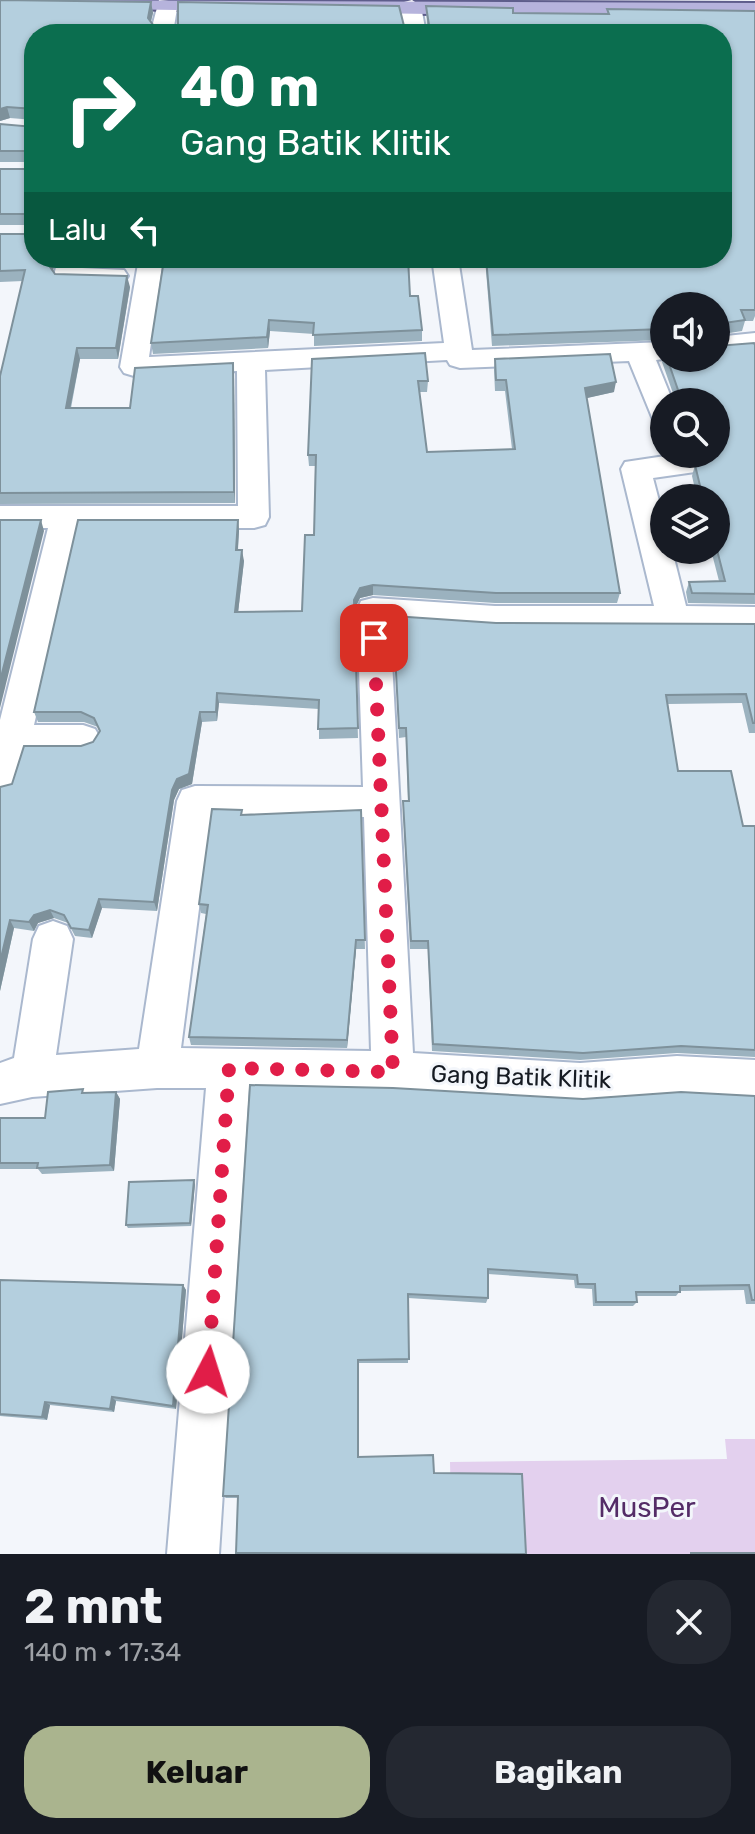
<!DOCTYPE html>
<html lang="id">
<meta charset="utf-8">
<style>
body{margin:0;font-family:Rubik,sans-serif;background:#242831;color:#f1f3f6;height:100vh;display:flex;flex-direction:column;font-size:30px;white-space:nowrap}
*{box-sizing:border-box;margin:0}
p{font-size:26px;color:#9ea1a6}
.icon{flex:none;width:44px;height:44px;fill:none;stroke:currentColor;stroke-width:2;stroke-linecap:round;stroke-linejoin:round}
.map{position:relative;height:1554px;overflow:hidden}
.details{display:flex;flex-direction:column;background:#171b24;flex:1}
.details>*{flex:none}
.banner{position:absolute;left:24px;top:24px;width:708px;height:244px;border-radius:32px;box-shadow:0 2px 6px #0004;background:#0b6e4f;color:#fff;overflow:hidden}
.fabs{position:absolute;left:650px;top:292px;display:grid;gap:16px}
.fabs a{display:grid;place-items:center;width:80px;height:80px;border-radius:50%;background:#171b24;box-shadow:0 2px 6px #0004;font-size:40px}
.pin{position:absolute;display:grid;place-items:center;width:68px;height:68px;color:#fff;margin:-34px;border-radius:16px;box-shadow:0 4px 12px #0006}
.me{position:absolute;width:88px;margin:-44px;rotate:5deg;stroke-linejoin:round;filter:drop-shadow(0 0 6px #0008)}
.turn{display:flex;align-items:center;gap:28px;height:168px;padding:0 24px;font-size:36px}
.turn .icon{width:104px;height:104px;stroke-width:2.5}
.turn b{display:block;font-size:56px;line-height:68px}
.then{display:flex;align-items:center;height:76px;padding:0 24px;background:#0003;gap:16px;font-size:30px}
.round{display:grid;place-items:center;flex:none;width:84px;height:84px;border-radius:32px;background:#242831}
.summary{display:flex;align-items:center;justify-content:space-between;height:136px;padding:0 24px}
h1{font-size:48px;font-weight:700;line-height:60px}
.cta{display:flex;gap:16px;margin-top:auto;padding:16px 24px}
.cta a{flex:1;height:92px;border-radius:32px;background:#aab48e;color:#111;font-size:32px;font-weight:700;line-height:92px;text-align:center}
.cta a+a{background:#242831;color:#f1f3f6}
.map>svg:first-child{display:block}
</style>
<div class="map">
<svg width="755" height="1554" viewBox="0 0 755 1554">
<rect width="100%" height="100%" fill="#f3f6fb"/>
<path fill="#e3d0ee" d="M725 1439H755V1554H452L450 1462 727 1459Z"/>
<g fill="none" stroke-linecap="round" stroke-linejoin="round">
<defs>
<g id="minor">
<path d="M159 0 178 2 174 27 177 34H155L152 27Z"/>
<path d="M412 0 421 6 426 34H404L401 6 404 2Z"/>
<path d="M58 258H84L82 268 124 270 128 276 124 282 115 284 58 282 54 276Z"/>
<path d="M139 258 163 260 149 357 444 343 432 258H458L472 350 664 342V358H671L656 360 673 402H664V425L654 422 629 361 460 368 450 365 447 360 265 370 269 517 265 525 254 528H79L34 725H83L95 729 101 739 95 749 83 753H26L13 792 0 796V720L48 528H0V506H238L237 371 134 376 124 373 120 367Z"/>
<path d="M755 333V351L716 355V337Z"/>
<path d="M664 454H694L699 465 695 472 653 478 664 520V550H672L686 606 755 607V631L495 630 390 623 413 1053 580 1063 677 1056 755 1060V1100L677 1096 580 1103 393 1092 249 1089 219 1554H167L206 1088H157L32 1097 0 1104V1063L14 1058 33 939 39 926 53 921 67 926 73 939 56 1055 139 1049 177 801 182 790 195 786 363 787 357 610 361 601 373 598 495 606H654L621 469 625 462 665 456ZM211 816 364 817 371 1051 181 1048Z"/>
</g>
<path id="primary" d="M37 0 755 3V19L50 8 41 5Z"/>
</defs>
<use href="#minor" stroke="#aab8ce" stroke-width="4"/>
<use href="#primary" stroke="#5e5d8b" stroke-width="4"/>
<use href="#minor" fill="#fff" fill-rule="evenodd"/>
<use href="#primary" fill="#b6b3dc" fill-rule="evenodd"/>
</g>
<g fill="#9bb2bf">
<path d="M0 0 151 2 153 13 151 22 154 26 427 25 426 6 513 13 607 14V9L755 11V316L753 321H745L742 331 717 335V346L755 345V604L688 603 686 592 689 582 719 581 711 550H716V498H697L692 476 695 465 701 462 697 454H716V402H674L675 399 662 362 664 356V358H716L664 306V340L492 346 485 258H722L34 34V258H57L53 270 55 274 130 287 118 359H80L71 408H130L234 374 235 503 0 504V376L23 281 0 282V234H33V225H0V169H34V162H0V124L34 127V120L10 118 0 121Z"/>
<path d="M84 258H137L134 265H86Z"/>
<path d="M163 266 410 296 422 330V341L314 346V334L270 331 268 348 153 354 151 343Z"/>
<path d="M312 359 428 381 427 392H419L427 452 512 449 505 391H495L494 370 495 359 614 392 586 398 620 593 617 603H495L373 595 360 598 354 610 358 738 319 739V709L219 703 217 721 202 722 192 784 179 789 174 800 157 911 102 908 92 938 75 936 68 923 54 918 38 923 34 931 14 928 0 991V787L12 784 81 746 93 742 100 732 98 727 84 722H38L34 712 238 520 239 531 238 550 244 561 238 612 302 611 314 535 315 466H309L308 455Z"/>
<path d="M393 616 496 623 755 624V733H749L742 703 668 704 678 771 743 826H755V1057L677 1053 580 1060 432 1051 428 949H410L403 810V801H408L406 737 399 738Z"/>
<path d="M361 810 365 949H356L347 1048 191 1045 189 1037 206 914 201 913 199 904 243 815Z"/>
<path d="M116 1092 120 1099 114 1171 42 1174 38 1169H0V1118H45L85 1093Z"/>
<path d="M755 1096V1304H746L744 1290 680 1291 676 1296H636L637 1302 633 1306H593L592 1289 575 1288 574 1280 488 1274V1298L486 1303 408 1298V1363H359L358 1457 434 1473 269 1554 236 1553 238 1498H226L223 1496 583 1099Z"/>
<path d="M195 1184 191 1226 128 1228 126 1225Z"/>
<path d="M0 1280 183 1285 186 1290 176 1409 116 1401 114 1412 50 1405 47 1420 0 1416Z"/>
</g>
<g fill="#7e919b">
<path d="M151 2 153 13 149 28 148 18Z"/>
<path d="M7 107 10 118 0 121V109Z"/>
<path d="M51 258H57L51 275 48 264Z"/>
<path d="M127 276 130 287 118 359 116 348Z"/>
<path d="M269 320 270 331 268 348 267 337Z"/>
<path d="M77 348 80 359 68 419 66 408Z"/>
<path d="M233 363 234 374 235 503 234 492Z"/>
<path d="M616 382 614 392 583 399 585 388Z"/>
<path d="M41 520 44 531 0 708V681Z"/>
<path d="M238 520 239 531 237 561 236 550Z"/>
<path d="M242 550 244 561 237 622 235 612Z"/>
<path d="M373 585V595L360 598 354 610V600L360 588Z"/>
<path d="M217 693 219 703 217 721 216 712Z"/>
<path d="M200 712 202 722 192 784 179 789 174 800 157 911 154 902 172 790Z"/>
<path d="M99 899 102 908 92 938 89 930Z"/>
<path d="M50 910 54 918 38 923 34 931 29 922 34 915Z"/>
<path d="M10 920 14 928 0 991V962Z"/>
<path d="M356 940V949L347 1048V1040Z"/>
<path d="M116 1092 120 1099 114 1171 110 1165Z"/>
<path d="M194 1180 195 1184 191 1226 190 1223Z"/>
<path d="M183 1285 186 1290 176 1409 173 1406Z"/>
<path d="M112 1397 116 1401 114 1412 110 1409Z"/>
<path d="M45 1402 50 1405 47 1420 42 1417Z"/>
</g>
<g fill="#b4cfde" stroke="#7e919b" stroke-width="2">
<path d="M0 0 151 2 148 18 154 26H178V2L399 6 404 26 429 25 426 6 513 8V13L609 14 607 9 755 11V310H741L745 320 717 324V346L754 343 755 345V594L692 593 689 582 725 581 716 546V498H703L695 465 701 463 704 454H716V402H678L676 394 678 390 667 358H716V306H664V329L493 335 486 258H722V34H34V258H51L48 264 55 274 127 276 116 348H77L66 408H130L135 368 233 363 234 492 0 493V376L25 270 0 271V234H33V214H0V169H34V151H0V124L34 127V109L7 107 0 109Z"/>
<path d="M163 258H408L410 296H418L422 330 313 335 314 323 269 320 267 337 151 343 163 266Z"/>
<path d="M425 353 428 381H418L427 452 515 449 506 380H496L495 359 610 354 616 382 585 388 620 593H496L373 585 360 588 354 600 358 728 318 729 319 700 217 693 216 712H200L189 774 177 779 172 790 154 902 99 899 89 930 71 928 64 915 50 910 34 915 29 922 10 920 0 962V787L12 784 24 746H81L93 742 100 731 94 718 81 712H34L78 520H238L236 550H242L235 612 302 611 305 535H314L316 455H308L312 359Z"/>
<path d="M0 520H41L0 681Z"/>
<path d="M393 616 496 623 755 624V723H753L746 694 666 695 678 771H731L743 826H755V1050L681 1046 583 1053 433 1044 428 941H411L403 801H409L406 728H399Z"/>
<path d="M212 809 242 810 241 815 361 810 365 940H356L347 1040 189 1037 208 905 199 904Z"/>
<path d="M250 1085 393 1088 583 1099 681 1092 755 1096V1300H752L749 1285 680 1286V1292H636L637 1302H596L595 1284H578L577 1275 488 1269V1298L408 1294 409 1359 358 1360V1457L433 1455 434 1473 522 1474 526 1554 236 1553 238 1496H223Z"/>
<path d="M83 1089 82 1093 116 1092 110 1165 37 1168 38 1163H0V1118H45L48 1092Z"/>
<path d="M194 1180 190 1223 126 1225 129 1182Z"/>
<path d="M0 1280 183 1285 173 1406 112 1397 110 1409 45 1402 42 1417 0 1414Z"/>
<rect x="691" y="1553" width="64" height="1"/>
</g>
<g fill="none" stroke-linecap="round" stroke-linejoin="round">
<path stroke="#e11d48" stroke-width="14" stroke-dasharray="0 25.2" d="M208 1372 229 1068 393 1072 374 638"/>
</g>
<g text-anchor="middle" stroke-width="6" stroke-linejoin="round" paint-order="stroke">
<g font-size="24" fill="#151a22" stroke="#f3f6fb">
<text transform="translate(521 1077) rotate(2)" y="8">Gang Batik Klitik</text>
</g>
<g font-size="28" fill="#542c67" stroke="#f3f6fb">
<text x="647" y="1517">MusPer</text>
</g>
</g>
</svg>
<div class="fabs">
<a><svg class="icon" aria-label="sound" viewBox="0 0 24 24"><path d="M4 9h4l5-4v14l-5-4H4zM17 9q2 3 0 6"/></svg></a>
<a><svg class="icon" aria-label="search" viewBox="0 0 24 24"><circle cx="10" cy="10" r="6"/><path d="M15 15l6 6"/></svg></a>
<a><svg class="icon" aria-label="layers" viewBox="0 0 24 24"><path d="M12 4l9 5-9 5-9-5zM3 14l9 5 9-5"/></svg></a>
</div>
<div class="pin" style="left:374px;top:638px;background:#d93025"><svg class="icon" aria-label="arrive" viewBox="0 0 24 24"><path d="M6 21V4h12l-3 4 3 4H6"/></svg></div>
<svg class="me" style="left:208px;top:1372px" viewBox="-20 -20 40 40"><circle r="19" fill="#fff"/><path d="M0-13L10 11 0 6-10 11z" fill="#e11d48"/></svg>
<div class="banner">
<div class="turn"><svg class="icon" aria-label="right" viewBox="0 0 24 24"><path d="M7 20v-9h11M14 6l5 5-5 5"/></svg><div><b>40 m</b>Gang Batik Klitik</div></div>
<div class="then">Lalu<svg class="icon" aria-label="left" viewBox="0 0 24 24"><path d="M17 20v-9H6M10 6l-5 5 5 5"/></svg></div>
</div>
</div>
<section class="details">
<div class="summary"><div><h1>2 mnt</h1><p>140 m · 17:34</p></div><a class="round"><svg class="icon" aria-label="close" viewBox="0 0 24 24"><path d="M6 6l12 12M18 6L6 18"/></svg></a></div>
<div class="cta"><a>Keluar</a><a>Bagikan</a></div>
</section>
